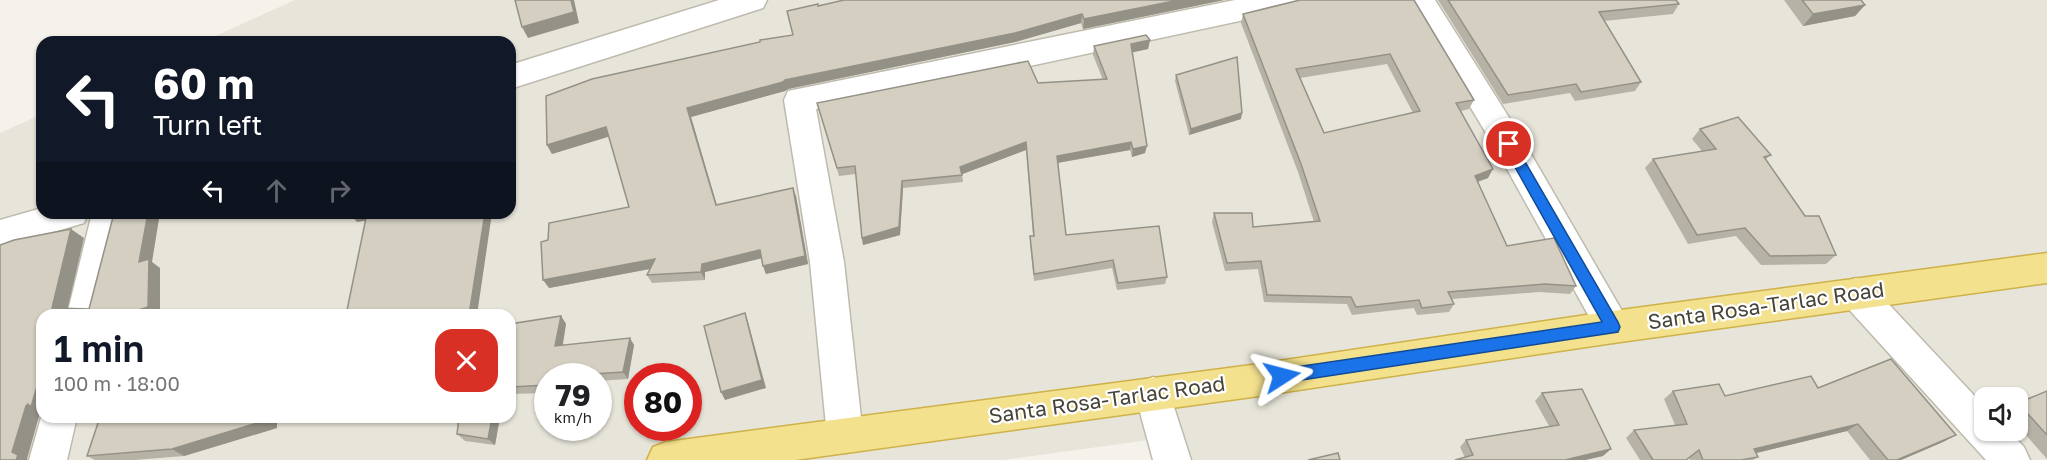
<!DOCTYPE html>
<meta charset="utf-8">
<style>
body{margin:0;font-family:"Golos Text",sans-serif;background:#f2f2f2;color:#202124;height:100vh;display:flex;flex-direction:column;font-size:22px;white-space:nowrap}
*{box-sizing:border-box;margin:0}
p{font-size:20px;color:#757577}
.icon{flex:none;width:33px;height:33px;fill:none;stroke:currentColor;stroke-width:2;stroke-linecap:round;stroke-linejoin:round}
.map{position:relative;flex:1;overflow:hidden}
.sheet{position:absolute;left:36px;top:309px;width:480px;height:114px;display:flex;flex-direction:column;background:#fff;border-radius:18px;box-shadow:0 2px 4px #0004}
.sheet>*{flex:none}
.banner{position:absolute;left:36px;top:36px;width:480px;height:183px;border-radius:18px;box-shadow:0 2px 4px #0004;background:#111827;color:#fff;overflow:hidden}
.tools{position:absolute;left:1974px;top:387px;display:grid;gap:12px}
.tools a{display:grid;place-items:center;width:54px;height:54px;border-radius:12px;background:#fff;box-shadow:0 2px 4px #0004;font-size:30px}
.speed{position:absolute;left:534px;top:363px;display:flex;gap:12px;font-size:30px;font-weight:700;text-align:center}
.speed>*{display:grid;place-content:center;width:78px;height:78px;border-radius:50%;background:#fff;box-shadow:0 2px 4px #0004;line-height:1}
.speed small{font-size:15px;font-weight:400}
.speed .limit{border:9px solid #d22;background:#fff;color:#111}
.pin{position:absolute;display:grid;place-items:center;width:51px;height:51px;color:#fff;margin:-26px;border:3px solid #fff;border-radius:50%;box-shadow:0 2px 6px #0007}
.me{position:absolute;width:66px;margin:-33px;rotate:81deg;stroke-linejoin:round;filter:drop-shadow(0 0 4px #0008)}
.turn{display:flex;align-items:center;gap:21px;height:126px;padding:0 18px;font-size:27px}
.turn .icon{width:78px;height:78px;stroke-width:2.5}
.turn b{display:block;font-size:42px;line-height:51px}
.lanes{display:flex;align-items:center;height:57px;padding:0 18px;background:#0003;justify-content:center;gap:30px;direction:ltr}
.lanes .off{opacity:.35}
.round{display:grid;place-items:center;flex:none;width:63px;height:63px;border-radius:18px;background:#f2f2f2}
.headline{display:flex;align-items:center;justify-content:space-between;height:102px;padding:0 18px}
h1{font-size:36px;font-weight:600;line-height:45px;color:#111827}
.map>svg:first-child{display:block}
</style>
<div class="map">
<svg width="2047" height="460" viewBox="0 0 2047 460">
<rect width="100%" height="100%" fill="#f4f2eb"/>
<path fill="#e7e5d9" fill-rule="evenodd" d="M295 0H2047V460H1181L1171 437 1003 460H0V133L42 114V213H510V42H202ZM42 315H510V417H42ZM548 376H598V428H548ZM638 376H688V428H638ZM1984 398H2018V430H1984Z"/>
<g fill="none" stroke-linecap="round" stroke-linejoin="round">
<defs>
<g id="minor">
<path d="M1235 0H1300L1296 8 1286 11 914 91 816 109 844 262 863 436 858 448 845 453 832 448 827 436 810 262 784 100 788 91Z"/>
<path d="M1406 0H1435L1520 135 1625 316 1630 327 1625 338 1613 343 1601 338 1498 153Z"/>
<path d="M92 213H124L101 315H67Z"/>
<path d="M1856 278 1868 282 1984 406V430H2008L2024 447 2030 460H1986L1844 304 1839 293 1844 282Z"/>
<path d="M1153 377 1166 382 1191 460H1153L1135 394 1140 382Z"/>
<path d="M42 414V417H77L67 460H29Z"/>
</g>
<g id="tertiary">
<path d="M719 0H767L763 8 510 89V65Z"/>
<path d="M42 208V213H88L84 223 0 248V220Z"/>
</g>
<path id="trunk" d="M2047 253V283L1613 343 1259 396 795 460H647L653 447 666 442 1259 364 1613 311Z"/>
</defs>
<use href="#minor" stroke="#bebbae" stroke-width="3"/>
<use href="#tertiary" stroke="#bebbae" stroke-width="3"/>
<use href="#trunk" stroke="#cfb149" stroke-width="3"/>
<use href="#minor" fill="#fff" fill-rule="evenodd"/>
<use href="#tertiary" fill="#fff" fill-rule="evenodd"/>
<use href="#trunk" fill="#f3e18e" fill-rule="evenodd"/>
</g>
<g fill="#b6b2a6" fill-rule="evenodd">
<path d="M844 0H1224L1083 29 1081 23 1015 42 788 89 785 91 691 117 717 205 796 196 808 264 766 274 761 258 705 272V280L652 283 647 275 650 269 549 288 548 240 629 207 609 136 552 154 547 145 793 35 818 6Z"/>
<path d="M1438 0H1676L1679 4 1673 14 1604 21 1641 82 1635 91 1575 101 1570 93 1503 104Z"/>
<path d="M1784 0H1861L1865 5 1855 16 1803 26Z"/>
<path d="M1299 1 1474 100 1469 109 1461 111 1488 178 1478 182 1507 246 1576 286 1570 294 1539 292 1452 299 1454 304 1449 312 1417 315 1414 308 1352 315 1347 304 1264 302 1258 269 1225 271 1212 222 1214 213 1253 227 1314 222 1298 172 1241 23 1243 14ZM1387 64 1413 113 1324 133 1300 78Z"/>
<path d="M1150 40 1148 49 1132 52 1145 153 1132 157 1130 150 1058 163 1066 235 1167 277 1165 284 1117 290 1112 268 1034 281 1030 244V236H1033L1026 150 962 174 963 182 903 188 900 235 863 245 862 238 856 174 839 176 817 103 1038 83 1103 80 1093 55 1094 46Z"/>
<path d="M1176 75 1241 119 1189 135 1175 81Z"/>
<path d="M1700 129 1771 155 1766 159 1805 216 1836 255 1826 264 1761 265 1736 236 1688 244 1645 168 1653 159 1702 151 1692 139Z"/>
<path d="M561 316 566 324 563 345H634L628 379 598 381V376H548V393L510 394V324Z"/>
<path d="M1818 388 1956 435 1943 442 1901 460H1870L1847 431 1756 453 1758 457 1753 460H1690L1689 458 1686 460H1640L1626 438 1634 430 1675 425 1664 399 1673 391 1725 396Z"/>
<path d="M2047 391V459L2018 426V403Z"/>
<path d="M1542 393 1603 456 1585 460H1455L1465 458 1460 447 1466 440 1549 426 1535 401Z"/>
<path d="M500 417 495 445 465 441 457 434Z"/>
<path d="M277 428 184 456 134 460H95L87 456Z"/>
</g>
<g fill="#949187">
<path d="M571 0H574L579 23 528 38 522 27Z"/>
<path d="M1179 0H1224L1083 29 1084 19Z"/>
<path d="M1865 5 1855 16 1803 26 1813 14Z"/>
<path d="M1082 14 1081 23 1015 42 788 89 785 91 691 117 719 213 716 205 687 108 785 80Z"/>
<path d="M1150 40 1148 49 1130 53 1131 44Z"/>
<path d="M1242 113 1241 119 1189 135 1191 129Z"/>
<path d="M606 127 611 136 552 154 547 145Z"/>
<path d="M1026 142V150L960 175V167Z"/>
<path d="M1131 142 1130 150 1056 163 1057 156Z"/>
<path d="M1147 146 1145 153 1132 157 1133 149Z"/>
<path d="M1493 169 1488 178 1470 184 1475 176Z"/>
<path d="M902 181 903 188 900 235 863 245 862 238Z"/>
<path d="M793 188 796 196 808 264 766 274 763 266Z"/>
<path d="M148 213H160L152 262 160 268V315H123L139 262Z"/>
<path d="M354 213H370L375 219 357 222 350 214Z"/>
<path d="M485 213H492L477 315H469Z"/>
<path d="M71 229 84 238 66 315 52 308Z"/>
<path d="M760 250 763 258 705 272V280L701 272 702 264Z"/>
<path d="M655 259 660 267 549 288 543 280Z"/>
<path d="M745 313 748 322 766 388 725 400 721 392Z"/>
<path d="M561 316 566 324 561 353 555 346Z"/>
<path d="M630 338 634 345 628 379 623 372Z"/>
<path d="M42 369V413H40L27 459 28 460H16L12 452 26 406Z"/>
<path d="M267 417H277V428L184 456 172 449Z"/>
<path d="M492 417H500L495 445 488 439Z"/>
<path d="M1858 424 1847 431 1744 456 1754 449Z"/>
<path d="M1956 435 1943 442 1901 460H1897Z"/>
<path d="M1611 449 1603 456 1585 460H1564Z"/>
</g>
<g fill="#d4cfc1" stroke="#949187" stroke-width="1.5" fill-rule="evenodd">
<path d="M515 0H571L574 12 522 27Z"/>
<path d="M844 0H1179L1084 19 1082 14 1015 33 785 80 783 82 687 108 716 205 793 188 805 256 763 266 760 250 702 264 701 272 647 275 655 259 543 280 541 242 548 240 549 223 629 207 606 127 547 145 546 96 592 79 760 42V40L793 35 787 11 818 4V6Z"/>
<path d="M1300 0H1414L1474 100 1456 103 1493 169 1475 176 1507 246 1554 238 1576 286 1545 284 1448 292 1454 304 1422 308 1419 300 1356 307 1351 297 1267 295 1261 261 1227 263 1214 213H1252L1253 227 1320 221 1301 164 1243 14ZM1390 54 1420 111 1324 133 1296 69Z"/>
<path d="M1448 0H1676L1679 4 1599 12 1641 82 1581 92 1576 84 1508 95Z"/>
<path d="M1802 0H1861L1865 5 1813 14Z"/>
<path d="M1146 35 1150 40 1131 44 1147 146 1133 149 1131 142 1057 156 1066 235 1159 226 1167 277 1118 283 1113 260 1034 274 1030 236H1034L1026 142 960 167 962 175 902 181 899 227 862 238 855 166 837 168 817 103 1028 61 1038 83 1107 79 1094 46Z"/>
<path d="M1237 57 1242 113 1191 129 1176 75Z"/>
<path d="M1738 117 1771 155 1764 157 1805 216H1819L1836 255 1770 256 1745 228 1697 235 1653 159 1716 149 1700 129Z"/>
<path d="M114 213H148L139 262 149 259 148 307 123 315H42V369L31 407 28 404 26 406 12 452 18 455 16 460H0V245L14 240 71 229 52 308 89 309Z"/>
<path d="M367 213H485L469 315H369V314L346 315Z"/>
<path d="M745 313 762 380 721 392 704 326Z"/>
<path d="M561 316 555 346 630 338 623 372 563 376H548V385L510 387V324Z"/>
<path d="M1891 359 1956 435 1897 460H1888L1858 424 1754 449 1758 457 1741 460H1703L1699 450 1686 460H1653L1634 430 1687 424 1673 391 1719 384 1725 396 1811 376 1818 388Z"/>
<path d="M1582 389 1611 449 1565 460H1455L1473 455 1466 440 1559 425 1542 393Z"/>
<path d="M2047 391V435L2018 403Z"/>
<path d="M100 417H267V420L172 449 87 456Z"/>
<path d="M459 417H492L488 439 457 434Z"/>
<path d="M1338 453 1340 460H1308Z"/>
</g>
<path fill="#1a73e8" stroke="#114b97" stroke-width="1.5" d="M1509 139 1513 141 1618 322 1620 327 1618 332 1282 383 1277 381 1275 376 1277 371 1282 369 1602 322 1502 144Z"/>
<g text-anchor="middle" stroke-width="4.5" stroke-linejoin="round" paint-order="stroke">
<g font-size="21" fill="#474439" stroke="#fff">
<text transform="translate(1766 306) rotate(-8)" y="7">Santa Rosa-Tarlac Road</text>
<text transform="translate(1107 400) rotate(-8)" y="7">Santa Rosa-Tarlac Road</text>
</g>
</g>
</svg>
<div class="tools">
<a><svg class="icon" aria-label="sound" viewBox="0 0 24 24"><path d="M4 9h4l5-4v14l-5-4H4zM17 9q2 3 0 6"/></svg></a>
</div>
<div class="speed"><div>79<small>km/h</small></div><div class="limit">80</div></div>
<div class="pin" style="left:1509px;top:144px;background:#d93025"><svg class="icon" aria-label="arrive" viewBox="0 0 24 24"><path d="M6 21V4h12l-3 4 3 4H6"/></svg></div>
<svg class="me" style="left:1282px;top:376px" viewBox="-20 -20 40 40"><path d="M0-17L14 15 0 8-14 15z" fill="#1a73e8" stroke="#fff" stroke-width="4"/></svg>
<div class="banner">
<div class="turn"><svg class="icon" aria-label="left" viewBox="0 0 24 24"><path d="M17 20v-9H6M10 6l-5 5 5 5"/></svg><div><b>60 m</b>Turn left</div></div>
<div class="lanes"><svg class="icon" aria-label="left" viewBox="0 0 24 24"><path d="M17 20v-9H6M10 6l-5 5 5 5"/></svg><svg class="icon off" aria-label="ahead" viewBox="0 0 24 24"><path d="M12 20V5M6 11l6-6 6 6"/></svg><svg class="icon off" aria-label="right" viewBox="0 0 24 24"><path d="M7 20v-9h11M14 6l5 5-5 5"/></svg></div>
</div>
<section class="sheet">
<div class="headline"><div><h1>1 min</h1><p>100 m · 18:00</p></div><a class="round" style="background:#d93025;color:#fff"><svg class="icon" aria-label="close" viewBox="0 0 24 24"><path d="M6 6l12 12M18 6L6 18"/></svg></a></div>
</section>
</div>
